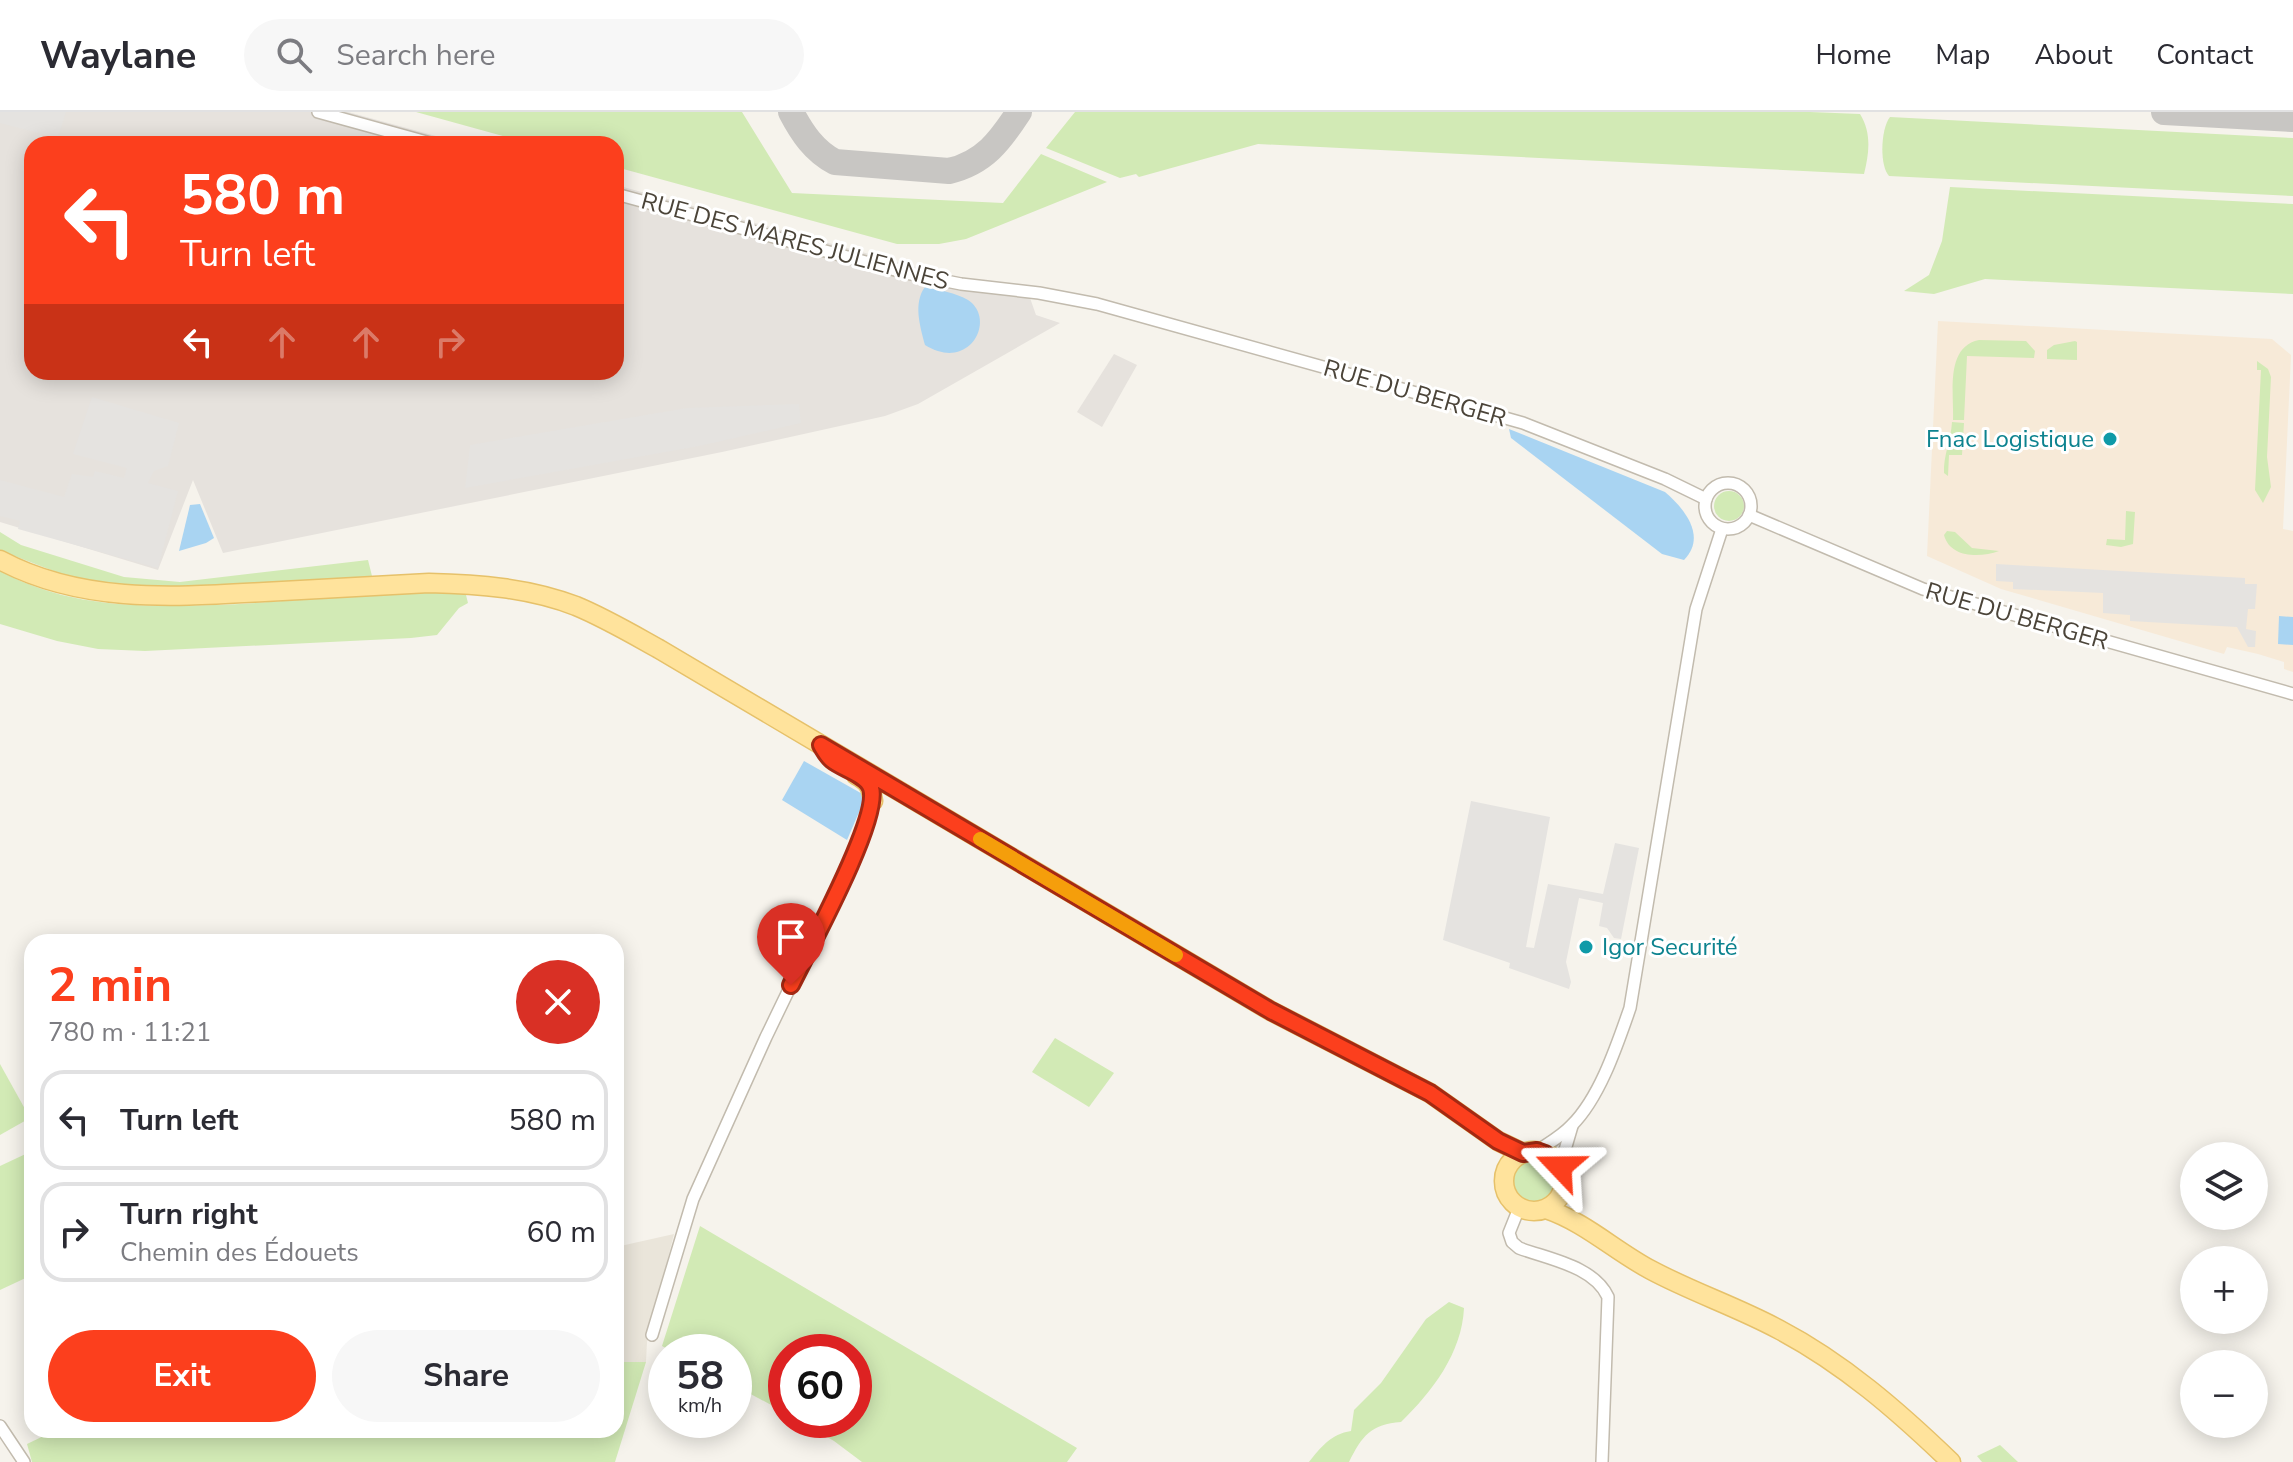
<!DOCTYPE html>
<meta charset="utf-8">
<style>
body{margin:0;font-family:"Nunito Sans",sans-serif;background:#f7f7f7;color:#2b2b33;height:100vh;display:flex;flex-direction:column;font-size:30px;white-space:nowrap}
*{box-sizing:border-box;margin:0}
p{font-size:26px;color:#7c7c81}
.icon{flex:none;width:44px;height:44px;fill:none;stroke:currentColor;stroke-width:2;stroke-linecap:round;stroke-linejoin:round}
.map{position:relative;flex:1;overflow:hidden}
.details{position:absolute;left:24px;top:822px;width:600px;height:504px;display:flex;flex-direction:column;background:#fff;border-radius:24px;box-shadow:0 4px 20px #0003}
.details>*{flex:none}
.guide{position:absolute;left:24px;top:24px;width:600px;height:244px;border-radius:24px;box-shadow:0 4px 20px #0003;background:#fc3f1d;color:#fff;overflow:hidden}
.fabs{position:absolute;left:2180px;top:1030px;display:grid;gap:16px}
.fabs a{display:grid;place-items:center;width:88px;height:88px;border-radius:50%;background:#fff;box-shadow:0 4px 20px #0003;font-size:40px}
.speed{position:absolute;left:648px;top:1222px;display:flex;gap:16px;font-size:40px;font-weight:700;text-align:center}
.speed>*{display:grid;place-content:center;width:104px;height:104px;border-radius:50%;background:#fff;box-shadow:0 4px 20px #0003;line-height:1}
.speed small{font-size:20px;font-weight:400}
.speed .limit{border:12px solid #d22;background:#fff;color:#111}
.pin{position:absolute;display:grid;place-items:center;width:68px;height:68px;color:#fff;margin:-82px -34px;border-radius:50% 50% 50% 0;rotate:-45deg;box-shadow:0 0 8px #0007}
.pin .icon{rotate:45deg}
.me{position:absolute;width:88px;margin:-44px;rotate:293deg;stroke-linejoin:round;filter:drop-shadow(0 0 6px #0008)}
.turn{display:flex;align-items:center;gap:28px;height:168px;padding:0 24px;font-size:36px}
.turn .icon{width:104px;height:104px;stroke-width:2.5}
.turn b{display:block;font-size:56px;line-height:68px}
.lanes{display:flex;align-items:center;height:76px;padding:0 24px;background:#0003;justify-content:center;gap:40px;direction:ltr}
.lanes .off{opacity:.35}
.round{display:grid;place-items:center;flex:none;width:84px;height:84px;border-radius:42px;background:#f7f7f7}
.summary{display:flex;align-items:center;justify-content:space-between;height:136px;padding:0 24px}
h1{font-size:48px;font-weight:700;line-height:60px;color:#fc3f1d}
.cta{display:flex;gap:16px;margin-top:auto;padding:16px 24px}
.cta a{flex:1;height:92px;border-radius:48px;background:#fc3f1d;color:#fff;font-size:32px;font-weight:700;line-height:92px;text-align:center}
.cta a+a{background:#f7f7f7;color:#2b2b33}
ul{padding:0;list-style:none}
li{display:flex;align-items:center;gap:24px;height:100px;margin:0 16px 12px;padding:0 8px;border:4px solid #e1e1e2;border-radius:24px}
li div{flex:1}
li b{display:block;font-size:30px}
li em{font-style:normal}
header{display:flex;align-items:center;gap:48px;box-sizing:border-box;height:112px;padding:0 40px;background:#fff;border-bottom:2px solid #e1e1e2}
header strong{font-size:38px}
nav{display:flex;gap:44px;margin-inline-start:auto;font-size:28px}
.search{width:560px;height:72px;background:#f7f7f7;display:flex;align-items:center;gap:20px;box-sizing:border-box;padding:0 28px;border-radius:44px;color:#7c7c81;font-size:30px}
.map>svg:first-child{display:block}
</style>
<header>
<strong>Waylane</strong>
<div class="search"><svg class="icon" aria-label="search" viewBox="0 0 24 24"><circle cx="10" cy="10" r="6"/><path d="M15 15l6 6"/></svg>Search here</div>
<nav><a>Home</a><a>Map</a><a>About</a><a>Contact</a></nav>
</header>
<div class="map">
<svg width="2293" height="1350" viewBox="0 0 2293 1350">
<rect width="100%" height="100%" fill="#f6f3ec"/>
<path fill="#eae5da" d="M674 1122 647 1230 646 1250H616V1135Z"/>
<path fill="#f7ead8" d="M1938 209 2272 227 2291 243 2283 417 2293 419V560L2284 557V550L2258 542 2227 535 2224 542 2001 477 1927 444Z"/>
<g fill="#e6e2dd">
<path d="M0 0H348L465 32H32V260H616V73L1030 186 1036 203 1060 211 918 292 885 304 722 340 223 441 193 368 158 458 0 410Z"/>
<path d="M1114 242 1137 253 1102 315 1077 300Z"/>
</g>
<g fill="#d2eab5">
<path d="M416 0H742L792 81 1003 91 1041 42 1107 70 966 127 939 132H897L616 55V32H532Z"/>
<path d="M1075 0H1810L1860 2C1872 21 1869 42 1864 62L1258 32 1139 65 1136 62 1120 66 1046 36Z"/>
<path d="M1890 5 2293 26V84L1889 64C1879 53 1881 16 1890 5Z"/>
<path d="M1950 75 2293 92V182L1985 167 1934 182 1904 179 1929 163 1942 129Z"/>
<path d="M1979 228 2026 229 2035 239 2034 246 1967 244 1964 308H1953C1954 281 1945 235 1979 228Z"/>
<path d="M2075 229 2077 230V248L2047 247V238L2054 233Z"/>
<path d="M2257 249 2268 257 2271 265 2267 345 2271 375 2263 391 2255 378 2261 258H2257Z"/>
<path d="M1952 310 1964 311 1962 343H1949L1948 364 1944 361C1943 344 1951 328 1952 310Z"/>
<circle cx="1729" cy="394" r="15"/>
<path d="M2126 399 2135 400 2133 432 2121 435 2106 433 2107 427 2125 428Z"/>
<path d="M1947 419 1955 420 1972 436 1999 439C1980 446 1950 446 1944 423Z"/>
<path d="M0 420 21 433 124 465 180 470 368 448 373 468 135 479 90 473 12 443 0 438Z"/>
<path d="M0 459C69 496 139 495 215 493 298 490 382 478 465 479L468 491 459 496 437 523 411 526 145 539 98 537 57 529 0 512Z"/>
<path d="M1055 926 1114 961 1089 995 1032 960Z"/>
<path d="M0 952 30 1006 0 1023Z"/>
<path d="M32 1039V1163L0 1178V1054Z"/>
<circle cx="1534" cy="1070" r="24"/>
<path d="M700 1114 1077 1336 1067 1350H862L834 1329 798 1308H854V1240H786V1301L734 1273V1240H673L662 1234Z"/>
<path d="M1449 1190 1464 1196C1462 1241 1432 1280 1401 1310 1371 1312 1362 1324 1349 1350H1309C1321 1335 1331 1322 1351 1319L1354 1298 1381 1271 1426 1207Z"/>
<path d="M616 1250H646L615 1350H32L27 1332 56 1318H616Z"/>
<path d="M2000 1333 2018 1350H1982L1977 1344Z"/>
</g>
<g fill="#e5e3e0">
<path d="M0 0H66L58 26 0 11Z"/>
<path d="M92 285 179 311 168 354 154 359 148 371 178 379 158 456 18 417 20 409 0 404V368L64 385 72 362 93 365 95 359 124 366 127 356 73 342Z"/>
<path d="M799 292 801 311 699 334 465 376 470 333 687 296Z"/>
<path d="M1996 452 2245 466V472H2257L2255 497H2248L2246 517 2256 519 2255 535H2248L2237 515 2130 509V503L2103 501V481L2013 477V470L1996 469Z"/>
<path d="M1471 689 1550 705 1526 835 1534 836 1548 772 1603 782 1615 731 1639 736 1621 827 1614 826 1607 816 1599 814 1603 791 1579 786 1566 850 1571 870 1569 877 1509 856 1510 851 1443 828Z"/>
</g>
<g fill="#a9d4f2">
<path d="M925 175C939 178 956 181 968 188 997 207 970 261 925 233 920 214 913 191 925 175Z"/>
<path d="M1509 317 1665 380C1685 397 1707 425 1684 448L1662 442 1511 326Z"/>
<path d="M200 392 214 426 206 431 179 439 190 393Z"/>
<path d="M2279 504 2293 505V533L2278 532Z"/>
<path d="M804 649 866 684 847 728 782 688Z"/>
</g>
<g fill="none" stroke-linecap="round" stroke-linejoin="round">
<g stroke="#c8c6c3" stroke-width="26">
<path d="M791 0C802 21 814 39 835 50L949 59C984 51 1000 29 1019 0"/>
<path d="M2164 0 2293 7"/>
</g>
<defs>
<g id="minor">
<path d="M318 0 434 32"/>
<path d="M616 82 906 161 961 172 1039 181 1097 192 1395 275 1523 311 1665 367 1706 387"/>
<circle cx="1728" cy="394" r="23"/>
<path d="M1749 403 1923 477 2293 582"/>
<path d="M1537 1039C1549 1031 1562 1024 1572 1013 1600 985 1617 933 1630 896L1696 497 1722 417"/>
<path d="M1560 1055 1572 1014"/>
<path d="M1519 1096 1509 1121 1512 1130 1519 1136C1548 1147 1594 1154 1608 1185L1602 1350"/>
<path d="M652 1223 693 1087 766 925 854 743 873 689"/>
<path d="M0 1314 24 1350"/>
</g>
<g id="primary">
<path d="M0 448C82 492 174 485 264 480 319 477 374 474 429 471 479 472 529 476 576 494 605 506 632 522 659 537L1271 899 1430 981 1498 1029 1523 1041"/>
<path d="M856 663C869 670 871 675 873 689"/>
<circle cx="1534" cy="1069" r="30"/>
<path d="M1546 1097C1585 1110 1615 1139 1651 1158 1692 1180 1737 1195 1778 1217 1843 1251 1898 1299 1951 1350"/>
</g>
</defs>
<use href="#minor" stroke="#c2bbae" stroke-width="14"/>
<use href="#primary" stroke="#e6c16a" stroke-width="21"/>
<use href="#minor" stroke="#fff" stroke-width="11"/>
<use href="#primary" stroke="#ffe39c" stroke-width="18"/>
</g>
<g fill="none" stroke-linecap="round" stroke-linejoin="round">
<defs>
<path id="route" d="M791 873C807 840 881 706 871 676 866 662 843 657 832 648 827 644 824 638 821 633L1271 899 1430 981 1498 1029 1523 1041 1537 1039 1545 1042 1560 1055"/>
</defs>
<use href="#route" stroke="#a42913" stroke-width="20"/>
<use href="#route" stroke="#fc3f1d" stroke-width="14"/>
<path stroke="#f59e0b" stroke-width="14" d="M980 727 1176 843"/>
</g>
<g fill="#0f9aa8" stroke="#fff" stroke-width="3">
<circle cx="2110" cy="327" r="8"/>
<circle cx="1586" cy="835" r="8"/>
</g>
<g text-anchor="middle" stroke-width="6" stroke-linejoin="round" paint-order="stroke">
<g font-size="24" fill="#4b4439" stroke="#fff">
<text transform="translate(795 129) rotate(15)" y="8">RUE DES MARES JULIENNES</text>
<text transform="translate(1415 281) rotate(16)" y="8">RUE DU BERGER</text>
<text transform="translate(2017 504) rotate(16)" y="8">RUE DU BERGER</text>
</g>
<g font-size="24" fill="#0d838f" stroke="#fff" text-anchor="end">
<text x="2094" y="335">Fnac Logistique</text>
<text x="1602" y="843" text-anchor="start">Igor Securité</text>
</g>
</g>
</svg>
<div class="fabs">
<a><svg class="icon" aria-label="layers" viewBox="0 0 24 24"><path d="M12 4l9 5-9 5-9-5zM3 14l9 5 9-5"/></svg></a>
<a>+</a>
<a>−</a>
</div>
<div class="speed"><div>58<small>km/h</small></div><div class="limit">60</div></div>
<div class="pin" style="left:791px;top:873px;background:#d93025"><svg class="icon" aria-label="arrive" viewBox="0 0 24 24"><path d="M6 21V4h12l-3 4 3 4H6"/></svg></div>
<svg class="me" style="left:1560px;top:1055px" viewBox="-20 -20 40 40"><path d="M0-17L14 15 0 8-14 15z" fill="#fc3f1d" stroke="#fff" stroke-width="4"/></svg>
<div class="guide">
<div class="turn"><svg class="icon" aria-label="left" viewBox="0 0 24 24"><path d="M17 20v-9H6M10 6l-5 5 5 5"/></svg><div><b>580 m</b>Turn left</div></div>
<div class="lanes"><svg class="icon" aria-label="left" viewBox="0 0 24 24"><path d="M17 20v-9H6M10 6l-5 5 5 5"/></svg><svg class="icon off" aria-label="ahead" viewBox="0 0 24 24"><path d="M12 20V5M6 11l6-6 6 6"/></svg><svg class="icon off" aria-label="ahead" viewBox="0 0 24 24"><path d="M12 20V5M6 11l6-6 6 6"/></svg><svg class="icon off" aria-label="right" viewBox="0 0 24 24"><path d="M7 20v-9h11M14 6l5 5-5 5"/></svg></div>
</div>
<section class="details">
<div class="summary"><div><h1>2 min</h1><p>780 m · 11:21</p></div><a class="round" style="background:#d93025;color:#fff"><svg class="icon" aria-label="close" viewBox="0 0 24 24"><path d="M6 6l12 12M18 6L6 18"/></svg></a></div>
<ul>
<li><svg class="icon" aria-label="left" viewBox="0 0 24 24"><path d="M17 20v-9H6M10 6l-5 5 5 5"/></svg><div><b>Turn left</b></div><em>580 m</em></li>
<li><svg class="icon" aria-label="right" viewBox="0 0 24 24"><path d="M7 20v-9h11M14 6l5 5-5 5"/></svg><div><b>Turn right</b><p>Chemin des Édouets</p></div><em>60 m</em></li>
</ul>
<div class="cta"><a>Exit</a><a>Share</a></div>
</section>
</div>
